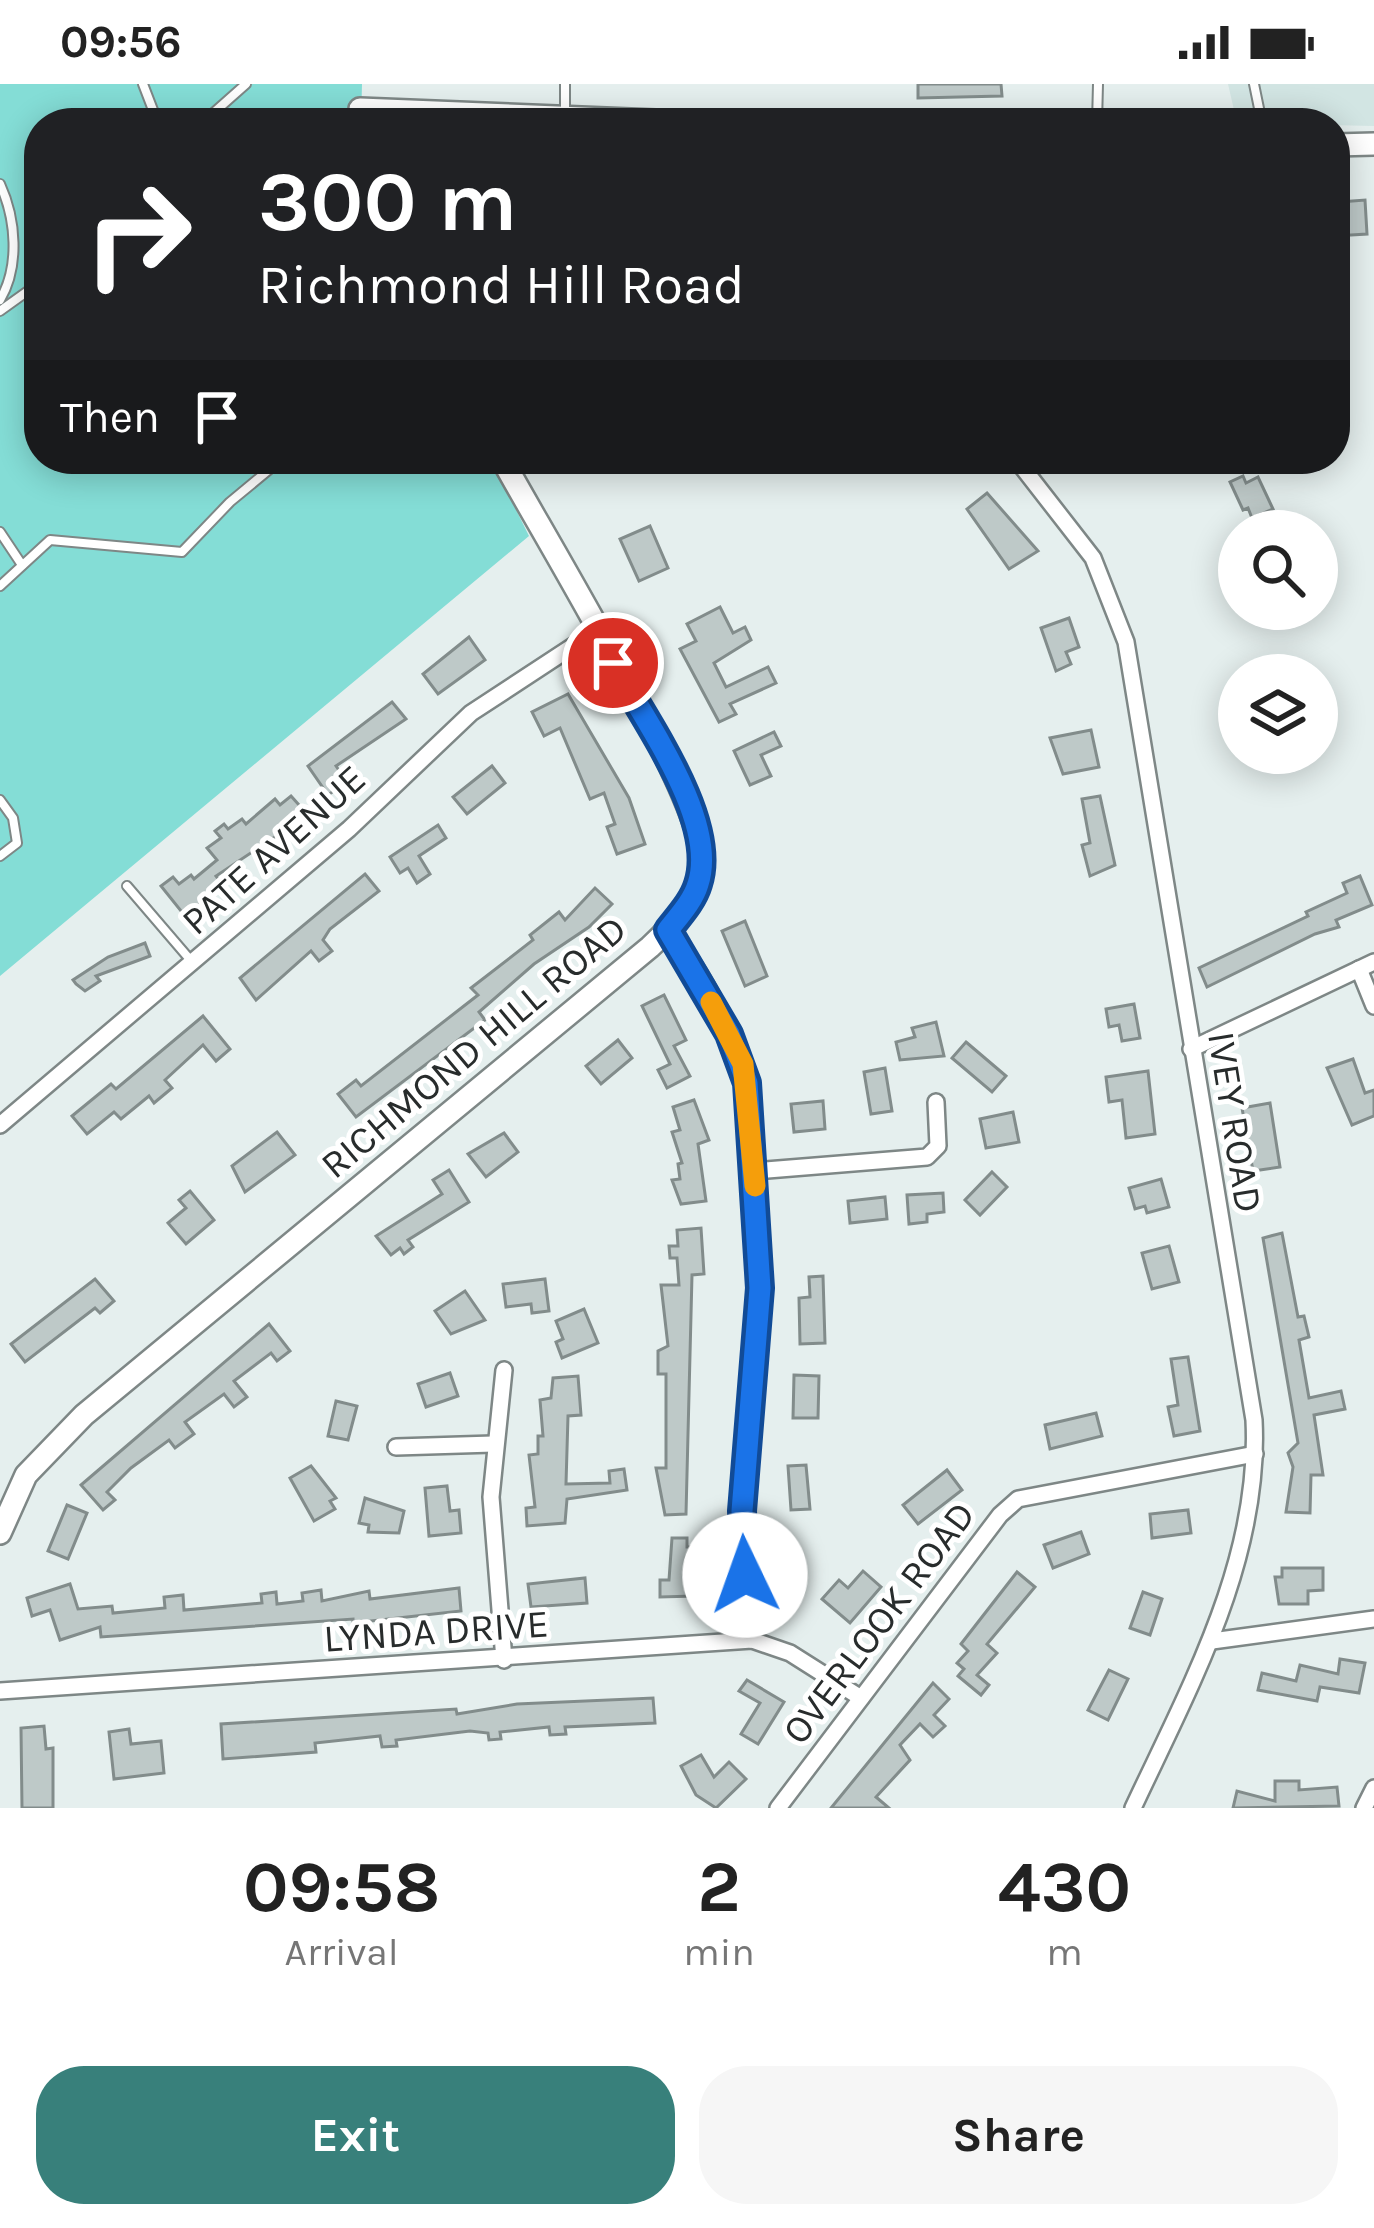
<!DOCTYPE html>
<style>
body{margin:0;font-family:Karla,sans-serif;background:#f6f6f6;color:#222;height:100vh;display:flex;flex-direction:column;font-size:45px;white-space:nowrap}
*{box-sizing:border-box;margin:0}
p{font-size:39px;color:#767676}
.icon{flex:none;width:66px;height:66px;fill:none;stroke:currentColor;stroke-width:2;stroke-linecap:round;stroke-linejoin:round}
.map{position:relative;height:1724px;overflow:hidden}
.sheet{display:flex;flex-direction:column;background:#fff;flex:1}
.sheet>*{flex:none}
.guide{position:absolute;left:24px;top:24px;width:1326px;height:366px;border-radius:48px;box-shadow:0 6px 30px #0003;background:#202124;color:#fff;overflow:hidden}
.buttons{position:absolute;left:1218px;top:426px;display:grid;gap:24px}
.buttons a{display:grid;place-items:center;width:120px;height:120px;border-radius:50%;background:#fff;box-shadow:0 6px 30px #0003;font-size:60px}
.pin{position:absolute;display:grid;place-items:center;width:102px;height:102px;color:#fff;margin:-51px;border:6px solid #fff;border-radius:50%;box-shadow:0 3px 12px #0007}
.me{position:absolute;width:132px;margin:-66px;rotate:357deg;stroke-linejoin:round;filter:drop-shadow(0 0 9px #0008)}
.turn{display:flex;align-items:center;gap:42px;height:252px;padding:0 36px;font-size:54px}
.turn .icon{width:156px;height:156px;stroke-width:2.5}
.turn b{display:block;font-size:84px;line-height:102px}
.then{display:flex;align-items:center;height:114px;padding:0 36px;background:#0003;gap:24px;font-size:45px}
.eta{display:flex;justify-content:space-evenly;align-items:center;height:204px;text-align:center}
.eta b{font-size:72px;font-weight:700;line-height:84px}
.button{display:flex;gap:24px;margin-top:auto;padding:24px 36px}
.button a{flex:1;height:138px;border-radius:48px;background:#38807b;color:#fff;font-size:48px;font-weight:700;line-height:138px;text-align:center}
.button a+a{background:#f6f6f6;color:#222}
.status{display:flex;justify-content:space-between;align-items:center;height:84px;padding:0 60px;background:#fff;direction:ltr}
.status svg{height:33px;fill:currentColor}
.map>svg:first-child{display:block}
</style>
<div class="status"><b>09:56</b><svg viewBox="0 0 49 12"><path d="M0 12V9h3v3zM5 12V6h3v6zM10 12V3h3v9zM15 12V0h3v12zM26 1h20v11H26zM47 4h2v5h-2z"/></svg></div>
<div class="map">
<svg width="1374" height="1724" viewBox="0 0 1374 1724">
<rect width="100%" height="100%" fill="#e5efee"/>
<path fill="#d2e5e3" d="M1228 0H1374V42L1237 39Z"/>
<path fill="#84ddd6" d="M0 0H362L361 39H39V375H491L529 452 0 892Z"/>
<g fill="#bec9c8" stroke="#828c8b" stroke-width="3">
<path d="M918 0H1001L1002 12 918 14Z"/>
<path d="M1365 116 1367 150 1335 152 1340 118Z"/>
<path d="M1243 392 1246 399 1258 393 1273 425 1252 434 1248 424 1243 426 1230 398Z"/>
<path d="M987 409 1038 467 1009 485 967 425Z"/>
<path d="M650 442 668 484 639 497 620 455Z"/>
<path d="M720 523 733 549 745 543 751 556 714 579 726 603 768 583 776 599 730 620 736 630 719 638 680 565 696 557 687 540Z"/>
<path d="M1069 534 1079 563 1066 568 1071 580 1056 587 1041 544Z"/>
<path d="M469 553 485 576 438 610 423 590Z"/>
<path d="M568 610 629 714 645 760 617 770 607 743 615 740 604 709 590 715 560 644 544 652 532 628Z"/>
<path d="M392 618 406 635 336 682 347 698 328 711 308 682Z"/>
<path d="M1091 646 1099 683 1063 690 1050 654Z"/>
<path d="M774 648 781 662 761 671 771 692 750 701 734 667Z"/>
<path d="M492 682 505 699 467 730 453 713Z"/>
<path d="M291 712 308 731 216 792 223 801 185 832 161 802 173 793 179 800 191 791 194 795 217 776 207 764 221 754 215 747 224 740 228 745 242 735 246 740 275 715 280 721Z"/>
<path d="M1100 712 1115 781 1090 792 1082 761 1090 759 1082 715Z"/>
<path d="M438 741 446 754 419 772 430 790 417 799 408 784 400 789 390 773Z"/>
<path d="M365 790 379 807 330 845 323 856 332 867 319 877 311 867 256 916 240 894Z"/>
<path d="M1360 792 1372 821 1336 836 1339 843 1315 850 1207 903 1199 884 1308 832 1306 828 1347 809 1343 799Z"/>
<path d="M595 804 612 820 589 843 534 880 479 928 485 936 356 1033 338 1010 356 996 361 1002 478 911 471 904 533 856 530 851 559 828 565 836Z"/>
<path d="M745 837 767 892 745 902 722 847Z"/>
<path d="M145 859 150 872 96 892 100 897 85 907 76 900 73 896 108 873Z"/>
<path d="M664 911 686 956 674 962 690 992 667 1004 658 986 670 980 642 922Z"/>
<path d="M1134 920 1140 954 1122 957 1119 941 1109 943 1106 925Z"/>
<path d="M203 932 230 965 216 977 203 961 165 996 172 1004 154 1019 149 1012 121 1035 114 1028 87 1050 72 1032 111 1000 116 1005Z"/>
<path d="M936 938 944 972 900 976 896 958 915 953 912 944Z"/>
<path d="M618 956 632 974 601 1000 586 982Z"/>
<path d="M966 958 1006 992 992 1008 952 974Z"/>
<path d="M1353 975 1365 1009 1374 1006V1032L1352 1041 1327 984Z"/>
<path d="M885 984 892 1027 871 1030 864 988Z"/>
<path d="M1148 987 1155 1050 1126 1054 1122 1016 1109 1018 1106 993Z"/>
<path d="M694 1016 709 1056 698 1060 706 1117 681 1120 672 1096 680 1095 678 1080 682 1079 672 1048 680 1046 673 1023Z"/>
<path d="M823 1017 825 1045 794 1048 791 1020Z"/>
<path d="M1270 1019 1280 1083 1253 1087 1242 1024Z"/>
<path d="M1013 1028 1019 1058 986 1064 980 1035Z"/>
<path d="M277 1048 295 1071 245 1108 232 1082Z"/>
<path d="M504 1049 518 1068 486 1093 468 1070Z"/>
<path d="M449 1086 469 1118 408 1156 413 1163 404 1170 400 1164 391 1171 376 1152 442 1110 433 1096Z"/>
<path d="M992 1088 1007 1103 980 1131 965 1116Z"/>
<path d="M1161 1095 1169 1123 1147 1129 1145 1122 1135 1125 1129 1104Z"/>
<path d="M190 1107 214 1136 186 1160 168 1139 186 1124 179 1116Z"/>
<path d="M943 1109 944 1128 927 1130V1138L909 1140 907 1111Z"/>
<path d="M885 1113 887 1135 850 1139 848 1117Z"/>
<path d="M701 1144 704 1190 692 1191 686 1430 665 1431 656 1384H666V1290H658V1267L668 1262 661 1201H679L677 1174H670L669 1162H678L677 1146Z"/>
<path d="M1282 1149 1298 1233 1304 1232 1309 1253 1299 1256 1309 1314 1341 1307 1345 1325 1314 1331 1323 1391H1311L1310 1429 1286 1428 1293 1383 1288 1369 1298 1359 1263 1154Z"/>
<path d="M1169 1162 1179 1198 1152 1205 1142 1169Z"/>
<path d="M823 1192 825 1259 800 1260 799 1214 810 1213 809 1193Z"/>
<path d="M95 1195 114 1217 100 1229 95 1224 25 1278 11 1260Z"/>
<path d="M545 1195 549 1227 532 1229 531 1220 506 1223 503 1200Z"/>
<path d="M465 1207 485 1236 451 1250 435 1227Z"/>
<path d="M584 1225 598 1259 562 1274 556 1258 563 1255 556 1237Z"/>
<path d="M269 1240 290 1267 277 1277 271 1269 234 1297 247 1313 234 1323 224 1310 185 1338 194 1350 175 1364 169 1356 131 1384 107 1408 115 1416 103 1426 81 1401Z"/>
<path d="M1188 1273 1200 1347 1174 1352 1168 1323 1178 1321 1171 1275Z"/>
<path d="M450 1289 458 1312 426 1323 418 1300Z"/>
<path d="M794 1291 819 1292 818 1334H793Z"/>
<path d="M578 1292 581 1331 568 1332 566 1400 610 1399 609 1387 624 1385 627 1406 567 1415 565 1439 527 1442 526 1424 535 1423 529 1371 538 1370V1352H543L540 1316 551 1314 553 1294Z"/>
<path d="M336 1317 357 1322 348 1356 328 1352Z"/>
<path d="M1096 1329 1102 1352 1050 1365 1045 1341Z"/>
<path d="M806 1381 810 1425 791 1426 788 1382Z"/>
<path d="M311 1382 336 1414 330 1417 335 1425 314 1437 290 1394Z"/>
<path d="M947 1386 962 1406 918 1440 903 1421Z"/>
<path d="M447 1402 450 1427 459 1426 461 1449 429 1452 425 1404Z"/>
<path d="M365 1414 404 1427 399 1449 368 1448 369 1441 359 1439Z"/>
<path d="M67 1421 87 1429 68 1475 48 1467Z"/>
<path d="M1188 1426 1191 1449 1152 1454 1150 1430Z"/>
<path d="M1081 1448 1089 1470 1053 1484 1044 1461Z"/>
<path d="M672 1454H687V1463H694V1512L660 1513V1496H669Z"/>
<path d="M1282 1484H1323V1506L1308 1507V1520H1279L1275 1493H1282Z"/>
<path d="M863 1487 881 1503 850 1539 822 1515 839 1496 848 1504Z"/>
<path d="M1017 1488 1035 1503 987 1560 997 1569 977 1591 989 1601 981 1611 958 1592 964 1585 957 1579 968 1567 961 1560Z"/>
<path d="M585 1494 587 1519 531 1523 528 1500Z"/>
<path d="M70 1500 78 1525 112 1522 113 1529 165 1524 164 1513 183 1511 184 1526 262 1519 261 1510 276 1508 277 1520 303 1517 302 1509 321 1506 322 1517 369 1507 370 1515 459 1504 461 1527 353 1539V1535L101 1553 100 1543 60 1556 50 1526 32 1532 27 1514Z"/>
<path d="M1143 1508 1162 1515 1150 1551 1130 1544Z"/>
<path d="M1340 1575 1365 1579 1359 1609 1320 1603 1317 1617 1258 1606 1262 1589 1296 1597 1300 1581 1338 1590Z"/>
<path d="M1109 1586 1128 1595 1108 1636 1088 1626Z"/>
<path d="M747 1596 784 1618 758 1660 741 1650 760 1619 739 1607Z"/>
<path d="M933 1599 949 1615 934 1631 945 1642 933 1653 920 1640 900 1661 910 1676 876 1713 889 1724H831Z"/>
<path d="M653 1614 655 1639 565 1643 566 1650 550 1651 549 1643 500 1648 501 1655 489 1656 488 1649 470 1647 396 1656 397 1662 382 1663 380 1652 315 1659 316 1668 223 1675 221 1640 456 1625 457 1630 517 1620Z"/>
<path d="M44 1642 46 1665 53 1664V1724H22L21 1644Z"/>
<path d="M129 1645 131 1660 161 1657 164 1689 114 1695 109 1648Z"/>
<path d="M701 1671 714 1693 729 1678 746 1695 716 1724 696 1711 681 1682Z"/>
<path d="M1275 1697H1299V1706L1337 1703 1339 1722 1233 1724 1237 1707 1275 1717Z"/>
</g>
<g fill="none" stroke-linecap="round" stroke-linejoin="round">
<defs>
<g id="lane">
<path d="M143 0 158 39"/>
<path d="M1254 0 1262 39"/>
<path d="M565 28V0"/>
<path d="M202 39 246 0"/>
<path d="M1097 39 1098 0"/>
<path d="M0 100C16 135 20 182 0 216"/>
<path d="M0 227 39 199"/>
<path d="M0 448 22 481"/>
<path d="M0 502 50 456 182 468 230 418 282 375"/>
<path d="M0 716 13 734 17 759 0 772"/>
<path d="M127 802 193 879"/>
</g>
<g id="street">
<path d="M1016 375 1093 474 1126 558 1254 1336C1261 1475 1190 1602 1133 1724"/>
<path d="M668 846C837 1049 710 1323 752 1556"/>
<path d="M1359 885 1374 922"/>
<path d="M1191 965 1374 878"/>
<path d="M0 1041 349 745 471 629 596 547"/>
<path d="M754 1087 927 1073 938 1062 936 1018"/>
<path d="M396 1363 493 1360"/>
<path d="M1212 1557 1374 1535"/>
<path d="M504 1576 491 1413 504 1286"/>
<path d="M0 1607 752 1556 790 1569 861 1614"/>
<path d="M778 1724 1000 1431 1018 1415 1255 1370"/>
<path d="M1364 1724 1374 1704"/>
</g>
<g id="secondary">
<path d="M360 25 705 39"/>
<path d="M1335 61 1374 60"/>
<path d="M0 1449 26 1391 84 1331 650 863C675 840 699 814 702 779 708 720 539 444 502 375"/>
</g>
</defs>
<use href="#lane" stroke="#7e8786" stroke-width="12"/>
<use href="#street" stroke="#7e8786" stroke-width="20"/>
<use href="#secondary" stroke="#7e8786" stroke-width="26"/>
<use href="#lane" stroke="#fff" stroke-width="8"/>
<use href="#street" stroke="#fff" stroke-width="15"/>
<use href="#secondary" stroke="#fff" stroke-width="21"/>
</g>
<g fill="none" stroke-linecap="round" stroke-linejoin="round">
<defs>
<path id="route" d="M613 579C643 634 719 737 698 800 693 817 679 832 668 846L729 950 747 999 760 1204 742 1427 745 1491"/>
</defs>
<use href="#route" stroke="#114b97" stroke-width="30"/>
<use href="#route" stroke="#1a73e8" stroke-width="21"/>
<path stroke="#f59e0b" stroke-width="21" d="M711 918 743 980 755 1102"/>
</g>
<g text-anchor="middle" stroke-width="10" stroke-linejoin="round" paint-order="stroke">
<g font-size="39" fill="#282c2c" stroke="#fff">
<text transform="translate(273 765) rotate(-42)" y="14">PATE AVENUE</text>
<text transform="translate(473 962) rotate(-40)" y="14">RICHMOND HILL ROAD</text>
<text transform="translate(1236 1038) rotate(81)" y="14">IVEY ROAD</text>
<text transform="translate(878 1538) rotate(-53)" y="14">OVERLOOK ROAD</text>
<text transform="translate(436 1546) rotate(-4)" y="14">LYNDA DRIVE</text>
</g>
</g>
</svg>
<div class="buttons">
<a><svg class="icon" aria-label="search" viewBox="0 0 24 24"><circle cx="10" cy="10" r="6"/><path d="M15 15l6 6"/></svg></a>
<a><svg class="icon" aria-label="layers" viewBox="0 0 24 24"><path d="M12 4l9 5-9 5-9-5zM3 14l9 5 9-5"/></svg></a>
</div>
<div class="pin" style="left:613px;top:579px;background:#d93025"><svg class="icon" aria-label="arrive" viewBox="0 0 24 24"><path d="M6 21V4h12l-3 4 3 4H6"/></svg></div>
<svg class="me" style="left:745px;top:1491px" viewBox="-20 -20 40 40"><circle r="19" fill="#fff"/><path d="M0-13L10 11 0 6-10 11z" fill="#1a73e8"/></svg>
<div class="guide">
<div class="turn"><svg class="icon" aria-label="right" viewBox="0 0 24 24"><path d="M7 20v-9h11M14 6l5 5-5 5"/></svg><div><b>300 m</b>Richmond Hill Road</div></div>
<div class="then">Then<svg class="icon" aria-label="arrive" viewBox="0 0 24 24"><path d="M6 21V4h12l-3 4 3 4H6"/></svg></div>
</div>
</div>
<section class="sheet">
<div class="eta">
<div><b>09:58</b><p>Arrival</p></div>
<div><b>2</b><p>min</p></div>
<div><b>430</b><p>m</p></div>
</div>
<div class="button"><a>Exit</a><a>Share</a></div>
</section>
